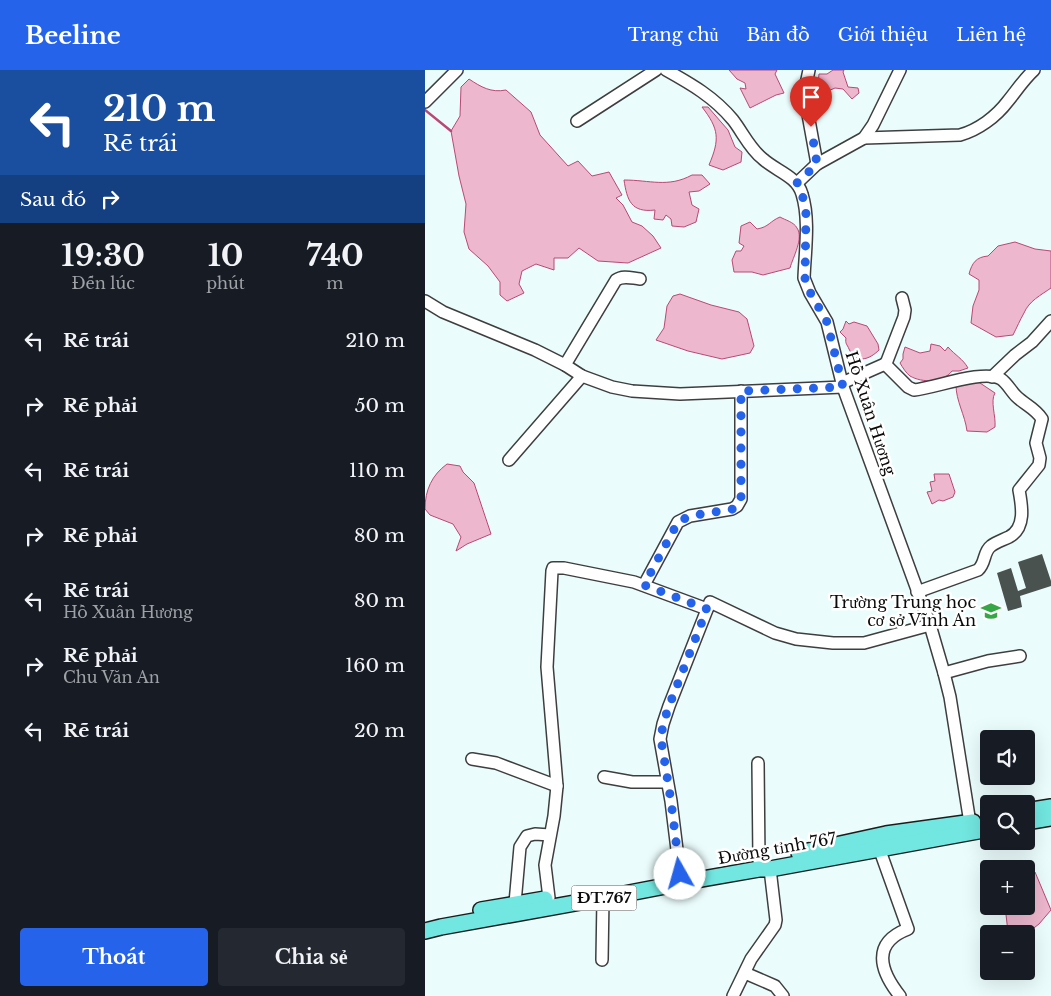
<!DOCTYPE html>
<html lang="vi">
<meta charset="utf-8">
<style>
body{margin:0;font-family:"Libre Baskerville",serif;background:#242831;color:#f1f3f6;height:100vh;display:flex;flex-direction:column;font-size:19px;white-space:nowrap}
*{box-sizing:border-box;margin:0}
p{font-size:16px;color:#9ea1a6}
.icon{flex:none;width:28px;height:28px;fill:none;stroke:currentColor;stroke-width:2;stroke-linecap:round;stroke-linejoin:round}
.map{position:relative;flex:1;overflow:hidden}
.drawer{display:flex;flex-direction:column;background:#171b24;width:425px}
.drawer>*{flex:none}
.hud{background:#1a4fa0;color:#fff;overflow:hidden}
.controls{position:absolute;left:555px;top:660px;display:grid;gap:10px}
.controls a{display:grid;place-items:center;width:55px;height:55px;border-radius:5px;background:#171b24;box-shadow:0 5px 20px #0002;font-size:25px}
.pin{position:absolute;display:grid;place-items:center;width:42px;height:42px;color:#fff;margin:-51px -21px;border-radius:50% 50% 50% 0;rotate:-45deg;box-shadow:0 0 5px #0007}
.pin .icon{rotate:45deg}
.me{position:absolute;width:55px;margin:-28px;rotate:353deg;stroke-linejoin:round;filter:drop-shadow(0 0 4px #0008)}
.turn{display:flex;align-items:center;gap:18px;height:105px;padding:0 20px;font-size:22px}
.turn .icon{width:65px;height:65px;stroke-width:2.5}
.turn b{display:block;font-size:35px;line-height:42px}
.then{display:flex;align-items:center;height:48px;padding:0 20px;background:#0003;gap:10px;font-size:19px}
.eta{display:flex;justify-content:space-evenly;align-items:center;height:85px;text-align:center}
.eta b{font-size:30px;font-weight:700;line-height:35px}
.primary-button{display:flex;gap:10px;margin-top:auto;padding:10px 20px}
.primary-button a{flex:1;height:58px;border-radius:5px;background:#2563eb;color:#fff;font-size:20px;font-weight:700;line-height:58px;text-align:center}
.primary-button a+a{background:#242831;color:#f1f3f6}
ul{padding:0;list-style:none}
li{display:flex;align-items:center;gap:15px;height:65px;padding:0 20px}
li div{flex:1}
li b{display:block;font-size:19px}
li em{font-style:normal}
header{display:flex;align-items:center;gap:30px;box-sizing:border-box;height:70px;padding:0 25px;background:#2563eb;color:#fff}
header strong{font-size:24px}
nav{display:flex;gap:28px;margin-inline-start:auto;font-size:18px}
main{display:flex;flex:1;min-height:0}
.map>svg:first-child{display:block}
</style>
<header>
<strong>Beeline</strong>
<nav><a>Trang chủ</a><a>Bản đồ</a><a>Giới thiệu</a><a>Liên hệ</a></nav>
</header>
<main>
<section class="drawer">
<div class="hud">
<div class="turn"><svg class="icon" aria-label="left" viewBox="0 0 24 24"><path d="M17 20v-9H6M10 6l-5 5 5 5"/></svg><div><b>210 m</b>Rẽ trái</div></div>
<div class="then">Sau đó<svg class="icon" aria-label="right" viewBox="0 0 24 24"><path d="M7 20v-9h11M14 6l5 5-5 5"/></svg></div>
</div>
<div class="eta">
<div><b>19:30</b><p>Đến lúc</p></div>
<div><b>10</b><p>phút</p></div>
<div><b>740</b><p>m</p></div>
</div>
<ul>
<li><svg class="icon" aria-label="left" viewBox="0 0 24 24"><path d="M17 20v-9H6M10 6l-5 5 5 5"/></svg><div><b>Rẽ trái</b></div><em>210 m</em></li>
<li><svg class="icon" aria-label="right" viewBox="0 0 24 24"><path d="M7 20v-9h11M14 6l5 5-5 5"/></svg><div><b>Rẽ phải</b></div><em>50 m</em></li>
<li><svg class="icon" aria-label="left" viewBox="0 0 24 24"><path d="M17 20v-9H6M10 6l-5 5 5 5"/></svg><div><b>Rẽ trái</b></div><em>110 m</em></li>
<li><svg class="icon" aria-label="right" viewBox="0 0 24 24"><path d="M7 20v-9h11M14 6l5 5-5 5"/></svg><div><b>Rẽ phải</b></div><em>80 m</em></li>
<li><svg class="icon" aria-label="left" viewBox="0 0 24 24"><path d="M17 20v-9H6M10 6l-5 5 5 5"/></svg><div><b>Rẽ trái</b><p>Hồ Xuân Hương</p></div><em>80 m</em></li>
<li><svg class="icon" aria-label="right" viewBox="0 0 24 24"><path d="M7 20v-9h11M14 6l5 5-5 5"/></svg><div><b>Rẽ phải</b><p>Chu Văn An</p></div><em>160 m</em></li>
<li><svg class="icon" aria-label="left" viewBox="0 0 24 24"><path d="M17 20v-9H6M10 6l-5 5 5 5"/></svg><div><b>Rẽ trái</b></div><em>20 m</em></li>
</ul>
<div class="primary-button"><a>Thoát</a><a>Chia sẻ</a></div>
</section>
<div class="map">
<svg width="626" height="926" viewBox="0 0 626 926">
<rect width="100%" height="100%" fill="#ebfcfc"/>
<g fill="#edb7ce" stroke="#ba4876">
<path d="M304 0H352L350 4 359 23 351 25 325 38 315 18 321 19 320 13 312 9Z"/>
<path d="M408 0H419L418 2 423 17 433 18 434 23 427 29 418 19 410 18 403 21 390 25C390 18 394 11 394 4H402Z"/>
<path d="M44 9C56 17 66 23 81 20L106 42 115 65 143 96 153 91 167 106 184 102 197 125 191 128 198 135 207 152 217 156 228 166 236 178 203 193 173 191 154 178 143 188H129V200L111 194 97 201 94 214 99 223 82 231 75 225V212L63 196 44 179 39 162 41 134 34 106 26 61 35 46 36 17Z"/>
<path d="M277 37H283L303 60 310 77 317 82 316 92 298 100 284 95C295 69 294 59 277 37Z"/>
<path d="M267 105H277L285 114 274 121 264 122 267 135 274 139 271 152 259 157 247 156 246 149 241 145 238 150 229 149 230 140C206 143 202 130 199 110 225 110 243 118 267 105Z"/>
<path d="M355 147C360 150 369 152 372 158 379 168 368 187 365 198L338 205 327 202H309L307 190 311 181H316L319 176 314 173 316 156 325 152 332 159C344 157 345 151 355 147Z"/>
<path d="M590 172 610 179 626 181V218C616 225 604 231 599 243 595 250 592 257 588 265L571 267 546 253 548 236 554 220V210L544 204C547 193 551 187 563 186L573 176Z"/>
<path d="M255 224 286 235 314 242 322 249 329 276 325 283 297 289 263 281 231 270 239 258 242 236 248 226Z"/>
<path d="M421 251 424 254 429 252 442 256 453 274 454 280C444 290 431 294 424 279 422 274 420 274 421 268L415 262 418 259Z"/>
<path d="M506 274 515 276 520 281 523 277C530 285 538 289 543 298L534 301H527C518 313 497 313 485 306 481 303 478 298 475 293L478 289V284L480 277 495 283 505 281Z"/>
<path d="M549 309 570 323C565 331 571 346 570 357L562 362 542 361C540 345 531 331 531 315Z"/>
<path d="M22 394 35 396 38 402 49 413 66 464 42 474 31 481 36 467 28 454 5 445 0 439C0 420 7 405 22 394Z"/>
<path d="M509 404H524L530 422 528 427 518 431 514 430 507 434 502 422 507 421 505 412 510 411Z"/>
<path d="M601 801 610 802 626 840 614 854 601 864H585L583 862 580 836H601Z"/>
</g>
<g fill="none" stroke-linecap="round" stroke-linejoin="round">
<path stroke="#ba4876" stroke-width="2.5" d="M0 40 26 61"/>
</g>
<path fill="#49524e" d="M617 484 626 511V516L595 526 597 537 583 541 572 503 586 498 593 521 601 518 593 492Z"/>
<g fill="none" stroke-linecap="round" stroke-linejoin="round">
<defs>
<g id="minor">
<path d="M241 0C266 14 289 27 308 50 318 63 325 79 338 89 351 101 372 106 377 124 385 150 380 181 379 208L385 223 402 252 418 317 505 555 519 603 525 627 545 753"/>
<path d="M384 0 380 19V28L392 94"/>
<path d="M0 32 32 0"/>
<path d="M152 51 231 0"/>
<path d="M439 68 535 65C553 60 571 47 583 31 592 20 599 9 609 0"/>
<path d="M372 113 392 94 439 68 448 55 475 0"/>
<path d="M0 231 18 242 110 280 140 295 157 306 187 317 207 321 255 324 418 317"/>
<path d="M460 294 483 317 489 320C510 318 558 299 576 309 582 313 586 321 591 326 600 335 610 338 617 349L611 373 615 388 614 395 594 420C597 436 601 458 584 467 578 470 571 472 566 476 558 482 561 493 553 500L492 522"/>
<path d="M140 295 191 210C198 205 206 208 215 209"/>
<path d="M567 307 590 285 607 272 626 251"/>
<path d="M417 313 460 294 462 291 479 247 480 240 477 228"/>
<path d="M84 390 157 306"/>
<path d="M219 515 253 452 265 446 307 439 312 436 316 429V321"/>
<path d="M519 603 563 591 595 586"/>
<path d="M47 689 71 693 132 716"/>
<path d="M333 693 334 791"/>
<path d="M179 707 207 712H242"/>
<path d="M454 778 483 859C446 873 455 901 475 926"/>
<path d="M255 804 246 731 235 669 238 654 244 636 285 532 350 563 371 569 408 573H439L505 555"/>
<path d="M124 828 120 795 129 746 132 716 122 597 127 501 128 498H139L209 512 282 539"/>
<path d="M90 833 95 777 102 766 110 764 125 765"/>
<path d="M177 890 178 828"/>
<path d="M320 903 350 916 358 926"/>
<path d="M308 926 326 889 350 855 351 850 345 799"/>
</g>
<g id="major">
<path d="M601 741 626 737"/>
<path d="M601 752 626 748"/>
<path d="M374 783 461 764 548 752"/>
<path d="M56 840 120 829"/>
<path d="M0 861 16 857 178 828 277 809 334 799H345L564 759"/>
</g>
</defs>
<use href="#minor" stroke="#3e3e3e" stroke-width="14"/>
<use href="#major" stroke="#1c1c1c" stroke-width="18"/>
<use href="#minor" stroke="#fff" stroke-width="11"/>
<use href="#major" stroke="#72e6e0" stroke-width="15"/>
</g>
<g fill="none" stroke-linecap="round" stroke-linejoin="round">
<path stroke="#2563eb" stroke-width="9" stroke-dasharray="0 16.2" d="M255 804 246 731 236 669 238 654 244 636 282 539 219 515 253 452 265 446 308 439 312 436 316 429V321L418 317 402 252 381 215 380 208 381 144 377 123 372 113 392 94 386 57"/>
</g>
<defs>
<symbol id="school-bare" viewBox="-9 -9 18 18"><path d="M0-5L7-2L0 1L-7-2ZM-4 1L0 2.5L4 1V4Q0 6-4 4Z" fill="#36a747" stroke="#fff" stroke-width="2.5" paint-order="stroke"/></symbol>
</defs>
<g fill-rule="evenodd">
<use href="#school-bare" x="552" y="527" width="28" height="28"/>
</g>
<g text-anchor="middle" stroke-width="5" stroke-linejoin="round" paint-order="stroke">
<rect fill="#fff" stroke="#545454" stroke-width="1" x="146.5" y="815.5" width="65" height="25" rx="4"/>
<g font-size="15" font-weight="bold" fill="#0b0b0b">
<text x="179" y="833">ĐT.767</text>
</g>
<g font-size="16" fill="#0b0b0b" stroke="#fff">
<text transform="translate(446 343) rotate(72)" y="6">Hồ Xuân Hương</text>
<text transform="translate(352 778) rotate(-10)" y="6">Đường tỉnh 767</text>
</g>
<g font-size="16" fill="#0b0b0b" stroke="#fff" text-anchor="end">
<text x="551" y="538">Trường Trung học<tspan x="551" dy="18">cơ sở Vĩnh An</tspan></text>
</g>
</g>
</svg>
<div class="controls">
<a><svg class="icon" aria-label="sound" viewBox="0 0 24 24"><path d="M4 9h4l5-4v14l-5-4H4zM17 9q2 3 0 6"/></svg></a>
<a><svg class="icon" aria-label="search" viewBox="0 0 24 24"><circle cx="10" cy="10" r="6"/><path d="M15 15l6 6"/></svg></a>
<a>+</a>
<a>−</a>
</div>
<div class="pin" style="left:386px;top:57px;background:#d93025"><svg class="icon" aria-label="arrive" viewBox="0 0 24 24"><path d="M6 21V4h12l-3 4 3 4H6"/></svg></div>
<svg class="me" style="left:255px;top:804px" viewBox="-20 -20 40 40"><circle r="19" fill="#fff"/><path d="M0-13L10 11 0 6-10 11z" fill="#2563eb"/></svg>
</div>
</main>
